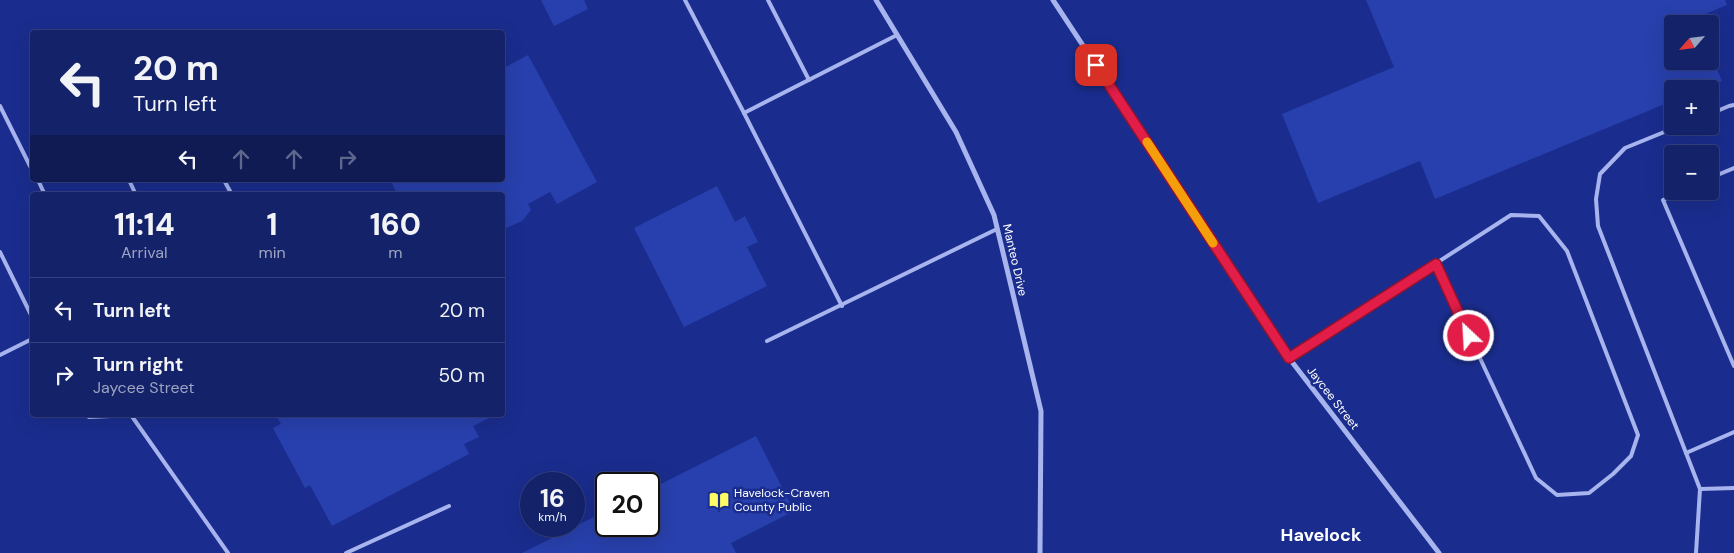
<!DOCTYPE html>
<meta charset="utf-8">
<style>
body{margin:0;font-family:"DM Sans",sans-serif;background:#1d2a70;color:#f1f3f6;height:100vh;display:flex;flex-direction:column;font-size:19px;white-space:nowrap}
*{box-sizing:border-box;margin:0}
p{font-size:16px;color:#9da4c1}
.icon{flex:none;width:28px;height:28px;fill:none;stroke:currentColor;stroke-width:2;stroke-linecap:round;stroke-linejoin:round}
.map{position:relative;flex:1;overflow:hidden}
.side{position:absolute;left:30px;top:192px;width:475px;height:225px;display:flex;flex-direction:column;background:#14226a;border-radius:5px;box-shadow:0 5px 20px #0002,0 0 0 1px #333f7e}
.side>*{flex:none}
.banner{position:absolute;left:30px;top:30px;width:475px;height:152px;border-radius:5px;box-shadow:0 5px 20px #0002,0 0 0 1px #333f7e;background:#14226a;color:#f1f3f6;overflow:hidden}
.needle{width:32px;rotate:242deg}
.fabs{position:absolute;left:1664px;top:15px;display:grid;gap:10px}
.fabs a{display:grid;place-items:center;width:55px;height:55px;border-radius:5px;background:#14226a;box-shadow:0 5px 20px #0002,0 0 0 1px #333f7e;font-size:25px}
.speed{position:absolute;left:520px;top:472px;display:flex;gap:10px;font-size:25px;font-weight:700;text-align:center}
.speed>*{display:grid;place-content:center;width:65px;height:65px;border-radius:50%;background:#14226a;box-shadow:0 5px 20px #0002,0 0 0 1px #333f7e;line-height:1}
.speed small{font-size:12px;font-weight:400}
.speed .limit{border:2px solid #111;border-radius:8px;background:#fff;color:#111}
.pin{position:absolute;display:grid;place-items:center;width:42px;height:42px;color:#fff;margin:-21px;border-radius:10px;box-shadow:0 2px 8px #0006}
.me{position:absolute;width:55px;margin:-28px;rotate:335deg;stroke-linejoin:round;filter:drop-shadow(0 0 4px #0008)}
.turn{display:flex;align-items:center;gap:18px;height:105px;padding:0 20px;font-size:22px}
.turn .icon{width:65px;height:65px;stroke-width:2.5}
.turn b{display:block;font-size:35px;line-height:42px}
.lanes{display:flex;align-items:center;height:48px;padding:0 20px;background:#0003;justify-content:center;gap:25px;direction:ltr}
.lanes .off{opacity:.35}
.eta{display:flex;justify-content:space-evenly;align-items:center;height:85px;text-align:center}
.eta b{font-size:30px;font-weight:800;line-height:35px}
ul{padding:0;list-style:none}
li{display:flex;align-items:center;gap:15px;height:65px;padding:0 20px;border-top:1px solid #333f7e}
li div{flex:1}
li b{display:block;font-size:19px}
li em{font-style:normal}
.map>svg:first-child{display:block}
</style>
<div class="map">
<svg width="1734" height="553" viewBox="0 0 1734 553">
<rect width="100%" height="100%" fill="#1a2d8e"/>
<g fill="#2840ad">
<path d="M541 0H584L588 9 554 26Z"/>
<path d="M1366 0H1725L1727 5 1696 18 1698 24H1672V61H1710V53L1722 81 1703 89H1672V101L1435 199 1420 161 1318 203 1282 114 1394 67Z"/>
<path d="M528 55 597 182 557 204 550 192 528 204 531 210 522 221 506 228H502V195H398L390 180H502V69Z"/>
<path d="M717 186 735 222 745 216 758 242 747 247 767 286 684 327 634 228Z"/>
<path d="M276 415H488L489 418 473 426 479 437 464 444 469 454 332 526 310 485 305 488 273 428 281 424Z"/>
<path d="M756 436 794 511 731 543 736 553H522L606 511V526H649V490Z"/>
</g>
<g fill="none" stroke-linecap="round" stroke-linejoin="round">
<g stroke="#a7b4ee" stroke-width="4">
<path d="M685 0 744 113"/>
<path d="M768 0 809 80"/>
<path d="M0 106 32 170"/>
<path d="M1710 114 1729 106 1734 105"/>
<path d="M1679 126 1625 148 1600 174 1596 199 1598 226 1700 489 1696 553"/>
<path d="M1710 178 1734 168"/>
<path d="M38 180 45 195"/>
<path d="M129 180 136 195"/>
<path d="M224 180 232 195"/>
<path d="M1682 191 1663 200 1734 366"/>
<path d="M0 252 32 317"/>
<path d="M842 306 744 113 897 35"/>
<path d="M767 341 997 229"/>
<path d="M0 355 32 339"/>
<path d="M1289 358 1511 215 1539 216 1567 251 1638 435 1631 456 1613 474 1589 493 1557 495 1536 478 1436 264"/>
<path d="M86 415 89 417 133 415"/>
<path d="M131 415 228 553"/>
<path d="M1686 453 1734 432"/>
<path d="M1700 489 1734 488"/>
<path d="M346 553 449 506"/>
</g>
<g stroke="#a7b4ee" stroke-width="5">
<path d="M876 0 956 132 994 215 1041 411 1040 553"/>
<path d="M1053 0 1289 358 1439 553"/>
</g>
</g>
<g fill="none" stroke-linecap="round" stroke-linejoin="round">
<defs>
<path id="route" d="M1096 65 1289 358 1436 264 1469 336"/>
</defs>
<use href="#route" stroke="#92132f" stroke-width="12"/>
<use href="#route" stroke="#e11d48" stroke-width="9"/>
<path stroke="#f59e0b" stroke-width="9" d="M1147 142 1213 243"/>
</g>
<defs>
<symbol id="library-bare" viewBox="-9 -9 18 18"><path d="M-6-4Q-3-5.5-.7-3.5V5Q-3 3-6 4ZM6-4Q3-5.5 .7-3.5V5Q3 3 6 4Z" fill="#fffb64" stroke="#1a2d8e" stroke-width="2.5" paint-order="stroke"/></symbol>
</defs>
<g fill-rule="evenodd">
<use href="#library-bare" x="705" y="486" width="28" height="28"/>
</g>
<g text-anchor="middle" stroke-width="5" stroke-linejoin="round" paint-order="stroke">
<g font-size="12" fill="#fff" stroke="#1a2d8e">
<text transform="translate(1015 260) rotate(77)" y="4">Manteo Drive</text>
<text transform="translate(1333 398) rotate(52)" y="4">Jaycee Street</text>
</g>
<g font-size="12" fill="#fff" stroke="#1a2d8e" text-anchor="start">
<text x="734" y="497">Havelock-Craven<tspan x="734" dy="14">County Public</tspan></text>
</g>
<g font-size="18" font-weight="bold" fill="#fff" stroke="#1a2d8e">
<text x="1321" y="541">Havelock</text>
</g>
</g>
</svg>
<div class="fabs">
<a><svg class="needle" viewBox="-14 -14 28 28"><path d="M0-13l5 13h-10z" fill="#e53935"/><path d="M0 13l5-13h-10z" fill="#9da4c1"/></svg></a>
<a>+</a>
<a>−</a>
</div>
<div class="speed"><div>16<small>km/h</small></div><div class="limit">20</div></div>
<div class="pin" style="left:1096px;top:65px;background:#d93025"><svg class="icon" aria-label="arrive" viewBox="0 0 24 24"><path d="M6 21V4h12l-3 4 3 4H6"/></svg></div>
<svg class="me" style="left:1469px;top:336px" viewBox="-20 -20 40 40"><circle r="17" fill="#e11d48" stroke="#fff" stroke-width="3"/><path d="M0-11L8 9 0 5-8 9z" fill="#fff"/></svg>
<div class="banner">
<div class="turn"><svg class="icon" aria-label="left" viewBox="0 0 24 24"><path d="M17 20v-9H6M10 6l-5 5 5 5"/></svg><div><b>20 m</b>Turn left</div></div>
<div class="lanes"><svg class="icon" aria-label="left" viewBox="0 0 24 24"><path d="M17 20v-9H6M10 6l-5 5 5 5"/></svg><svg class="icon off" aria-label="ahead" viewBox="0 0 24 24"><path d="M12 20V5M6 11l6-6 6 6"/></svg><svg class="icon off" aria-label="ahead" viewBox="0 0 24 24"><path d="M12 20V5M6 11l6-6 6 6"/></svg><svg class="icon off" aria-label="right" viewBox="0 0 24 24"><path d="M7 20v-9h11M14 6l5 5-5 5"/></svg></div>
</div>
<section class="side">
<div class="eta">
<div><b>11:14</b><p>Arrival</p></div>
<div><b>1</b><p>min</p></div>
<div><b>160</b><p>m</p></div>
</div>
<ul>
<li><svg class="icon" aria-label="left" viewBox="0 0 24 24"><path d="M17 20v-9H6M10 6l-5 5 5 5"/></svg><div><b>Turn left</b></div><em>20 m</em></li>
<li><svg class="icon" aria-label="right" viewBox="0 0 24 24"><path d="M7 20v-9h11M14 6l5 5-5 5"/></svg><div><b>Turn right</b><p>Jaycee Street</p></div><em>50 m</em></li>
</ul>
</section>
</div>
